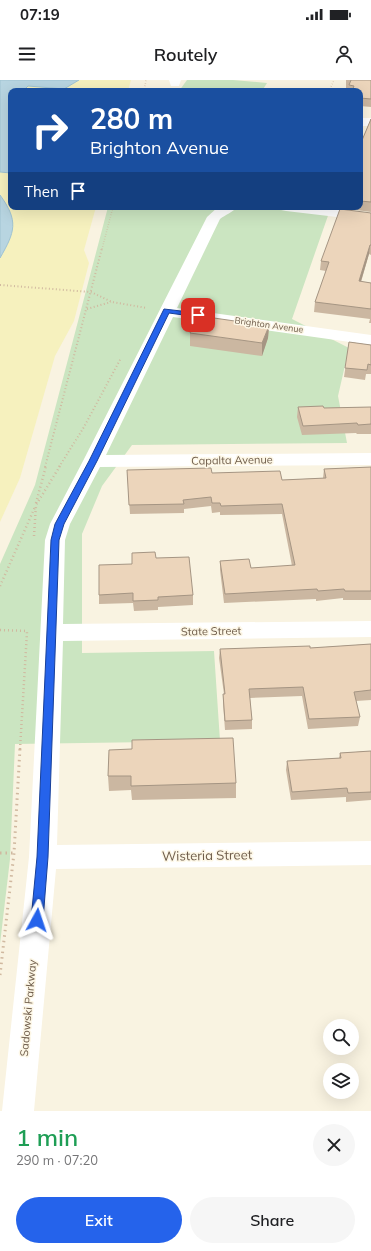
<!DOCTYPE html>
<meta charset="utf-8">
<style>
body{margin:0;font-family:Mulish,sans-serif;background:#f6f6f6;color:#202124;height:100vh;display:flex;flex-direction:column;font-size:15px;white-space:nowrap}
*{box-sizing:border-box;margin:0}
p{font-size:13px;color:#757577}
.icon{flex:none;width:22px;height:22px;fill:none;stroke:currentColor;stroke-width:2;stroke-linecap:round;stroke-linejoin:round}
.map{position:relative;height:1031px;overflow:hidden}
.sheet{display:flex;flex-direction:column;background:#fff;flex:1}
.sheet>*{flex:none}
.hud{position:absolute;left:8px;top:8px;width:355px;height:122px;border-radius:8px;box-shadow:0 4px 16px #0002;background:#1a4fa0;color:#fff;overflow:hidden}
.buttons{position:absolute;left:323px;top:939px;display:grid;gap:8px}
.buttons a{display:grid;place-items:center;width:36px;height:36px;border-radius:50%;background:#fff;box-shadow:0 4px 16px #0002;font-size:20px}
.pin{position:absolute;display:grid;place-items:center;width:34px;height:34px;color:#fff;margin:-17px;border-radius:8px;box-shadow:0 2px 6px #0006}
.me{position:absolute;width:44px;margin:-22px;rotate:5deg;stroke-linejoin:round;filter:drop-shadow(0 0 3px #0008)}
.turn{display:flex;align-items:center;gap:14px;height:84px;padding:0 16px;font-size:18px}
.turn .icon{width:52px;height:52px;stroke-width:2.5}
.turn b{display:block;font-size:28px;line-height:34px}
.then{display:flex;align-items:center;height:38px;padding:0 16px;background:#0003;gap:8px;font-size:15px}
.round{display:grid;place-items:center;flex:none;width:42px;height:42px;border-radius:21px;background:#f6f6f6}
.overview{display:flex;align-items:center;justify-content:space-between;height:68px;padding:0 16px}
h1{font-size:24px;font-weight:600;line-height:30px;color:#1e9e55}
.action{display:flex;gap:8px;margin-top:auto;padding:8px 16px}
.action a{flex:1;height:46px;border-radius:24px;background:#2563eb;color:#fff;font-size:16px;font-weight:600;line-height:46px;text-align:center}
.action a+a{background:#f6f6f6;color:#202124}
.status{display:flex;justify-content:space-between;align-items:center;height:28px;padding:0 20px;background:#fff;direction:ltr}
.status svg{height:11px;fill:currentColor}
header{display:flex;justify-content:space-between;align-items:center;height:52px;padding:0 16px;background:#fff;font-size:18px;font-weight:600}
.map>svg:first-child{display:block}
</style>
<div class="status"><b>07:19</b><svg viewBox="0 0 49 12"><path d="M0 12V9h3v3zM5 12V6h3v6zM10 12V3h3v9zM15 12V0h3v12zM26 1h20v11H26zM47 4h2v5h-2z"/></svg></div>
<header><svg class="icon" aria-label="menu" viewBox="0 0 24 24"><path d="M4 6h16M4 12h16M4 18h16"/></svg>Routely<svg class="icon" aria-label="person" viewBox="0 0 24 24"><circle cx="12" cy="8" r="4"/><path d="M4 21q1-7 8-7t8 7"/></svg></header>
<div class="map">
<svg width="371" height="1031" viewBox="0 0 371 1031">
<rect width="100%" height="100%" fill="#f9f3e1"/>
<g fill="#cbe5c1">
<path d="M187 0H233L267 3 262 11H179Z"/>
<path d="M108 127H331L292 239 349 268 338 316 347 363 132 365 102 406 82 454V573L214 571 220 661 15 664 10 779 0 864V484L35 405Z"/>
</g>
<g fill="#f6f1be">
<path d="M79 0H131L128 11H30L26 8 28 6 64 9Z"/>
<path d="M0 92 11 93V127H96L84 170 89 183 74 241 55 276 20 398 0 442V178L8 164 9 128 0 115Z"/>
</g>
<g fill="#b8d5e1" stroke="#9fc3d1">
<path d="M0 0H79L64 9 28 6 26 8 30 11H11V93L0 92Z"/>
<path d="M0 115C19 141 15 152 0 178Z"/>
</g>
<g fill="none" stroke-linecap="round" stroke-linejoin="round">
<g stroke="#d0b89f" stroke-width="1.5" stroke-dasharray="0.5 2" stroke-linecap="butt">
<path d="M144 11 146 0"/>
<path d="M329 11 334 0"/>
<path d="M102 169 113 127"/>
</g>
<g stroke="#d0b89f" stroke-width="2" stroke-dasharray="1 2.5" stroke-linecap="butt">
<path d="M0 205 91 212 112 222 147 228"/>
<path d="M87 229 111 222"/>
<path d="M45 387 102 168"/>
<path d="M59 387 84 347 121 278"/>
</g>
<g stroke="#d0b89f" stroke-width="2.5" stroke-dasharray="1 3" stroke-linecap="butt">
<path d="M36 423 46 386"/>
<path d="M34 456 36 425 60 386"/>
<path d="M0 506 35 427"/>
<path d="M0 550 28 551"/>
<path d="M20 669 27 552"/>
</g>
<g stroke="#d0b89f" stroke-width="3" stroke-dasharray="1.5 4" stroke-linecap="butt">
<path d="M0 773H14"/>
<path d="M0 895 14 773 20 668"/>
</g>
<g fill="#fff" fill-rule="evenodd">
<path d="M169 0H181L179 6H171Z"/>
<rect x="360" y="38" width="11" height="8"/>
<path d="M218 127H237C233 132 225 135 220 139L177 228 371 255V265L173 237 106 375 371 373V385L100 387 70 444 65 460 63 544 371 541V557L63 561 57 765 371 761V785L56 789 34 1031H2L29 777 45 460 50 444 83 381 207 137Z"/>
<path d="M279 127H322L371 133V141L286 131 281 130Z"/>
</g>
</g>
<g fill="#cbb7a1">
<path d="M346 0H371V27L360 26V11H348V8H346Z"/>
<path d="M371 39V132L342 128V127H360V65Z"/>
<path d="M371 133V175L369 174 361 202 371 203V243H369L370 239 314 232 315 222 326 191 320 190 321 181Z"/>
<path d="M269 246 268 258 262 276 190 266V253Z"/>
<path d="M349 262 371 265V294H366L365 300 344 297Z"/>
<path d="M298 327 324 328 371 327V354H357L356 353 302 355 297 337Z"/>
<path d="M371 387V520H343V518L316 521V519L224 523 220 490V481L251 488 292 486 282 434 220 435V432L212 433 211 426 184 429V433L130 434 127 390 212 393 282 400 323 398 324 389Z"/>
<path d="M156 478 193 515V525L158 527V530L134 531 133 523 99 524V515Z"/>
<path d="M371 564V620L356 621 360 637 358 646 308 649 302 616 250 618 252 640V649L225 650 223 623V614H224L219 578 220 569 310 568Z"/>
<path d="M109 670 236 703V718L132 720 131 710 109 711 108 696Z"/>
<path d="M371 671V720L346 722V717L291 720 286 690 287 681 339 678 340 673Z"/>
</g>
<g fill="#a59583">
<path d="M370 165 369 174 358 211 359 201Z"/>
<path d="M269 246 268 258 262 276V263Z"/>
</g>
<g fill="#ecd5bb" stroke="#a59583">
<path d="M351 0H371V19L360 18V11H352L354 6 349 5Z"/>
<path d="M371 39V122L360 121V65Z"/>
<path d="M340 129 371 133V165H370L359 201 371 203V229L315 222 329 182 321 181Z"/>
<path d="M197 238 213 240 214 238 269 246 262 263 190 253Z"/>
<path d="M349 262 371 265V285L368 284 367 290 345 288Z"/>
<path d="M323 326 324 328 371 327V344L358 345 357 343 303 346 298 327Z"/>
<path d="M371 387V511H345L344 509 318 511 317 509 225 514 220 481 249 479 251 488 295 485 282 424 221 426 220 423H212L211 417 183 420 184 424 129 425 127 390 211 388 212 393 280 391 282 400 326 398 324 389Z"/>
<path d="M155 472 156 478 189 477 193 515 158 517V520L133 521V513L99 515V485L132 484V473Z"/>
<path d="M371 564V610L354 612 360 637 309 639 303 607 249 609 252 640 225 641 223 614H225L220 569 310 566V568Z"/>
<path d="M233 658 236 703 131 706V696H108L109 670 132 669V660Z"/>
<path d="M371 671V712L348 713 347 708 292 712 287 681 341 678 340 673Z"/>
</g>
<path fill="#2563eb" stroke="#184099" d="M164 229 198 233 201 235 198 237 169 233 97 381 64 444 59 460 48 777 43 840 41 844 37 846 33 844 31 840 37 777 51 460 55 444 89 381Z"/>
<g text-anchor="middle" stroke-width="3" stroke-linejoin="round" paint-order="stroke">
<g font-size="9" fill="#6e5c4a" stroke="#fdf7e6">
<text transform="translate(269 245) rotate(8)" y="3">Brighton Avenue</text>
</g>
<g font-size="11" fill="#6e5c4a" stroke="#fdf7e6">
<text transform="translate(232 380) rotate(-1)" y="4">Capalta Avenue</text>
<text transform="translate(211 551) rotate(-1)" y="4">State Street</text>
<text transform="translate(28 928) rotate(-85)" y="4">Sadowski Parkway</text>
</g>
<g font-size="13" fill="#6e5c4a" stroke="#fdf7e6">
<text transform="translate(207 775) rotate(-1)" y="5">Wisteria Street</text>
</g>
</g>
</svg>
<div class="buttons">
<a><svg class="icon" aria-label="search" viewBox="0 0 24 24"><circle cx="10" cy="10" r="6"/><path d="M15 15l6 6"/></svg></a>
<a><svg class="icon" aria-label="layers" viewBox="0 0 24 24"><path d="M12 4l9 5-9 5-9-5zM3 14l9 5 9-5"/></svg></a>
</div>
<div class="pin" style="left:198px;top:235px;background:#d93025"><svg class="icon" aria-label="arrive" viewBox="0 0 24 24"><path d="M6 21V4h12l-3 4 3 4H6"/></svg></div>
<svg class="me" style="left:37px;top:840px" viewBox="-20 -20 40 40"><path d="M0-17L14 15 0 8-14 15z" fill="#2563eb" stroke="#fff" stroke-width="4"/></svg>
<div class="hud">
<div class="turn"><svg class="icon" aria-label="right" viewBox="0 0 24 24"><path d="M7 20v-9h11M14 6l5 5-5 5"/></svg><div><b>280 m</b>Brighton Avenue</div></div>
<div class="then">Then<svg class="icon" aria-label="arrive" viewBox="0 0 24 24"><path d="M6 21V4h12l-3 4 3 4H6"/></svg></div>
</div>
</div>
<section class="sheet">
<div class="overview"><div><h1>1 min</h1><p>290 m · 07:20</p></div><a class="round"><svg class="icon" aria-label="close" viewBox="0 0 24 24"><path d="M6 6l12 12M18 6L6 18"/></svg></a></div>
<div class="action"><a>Exit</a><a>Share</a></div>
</section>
